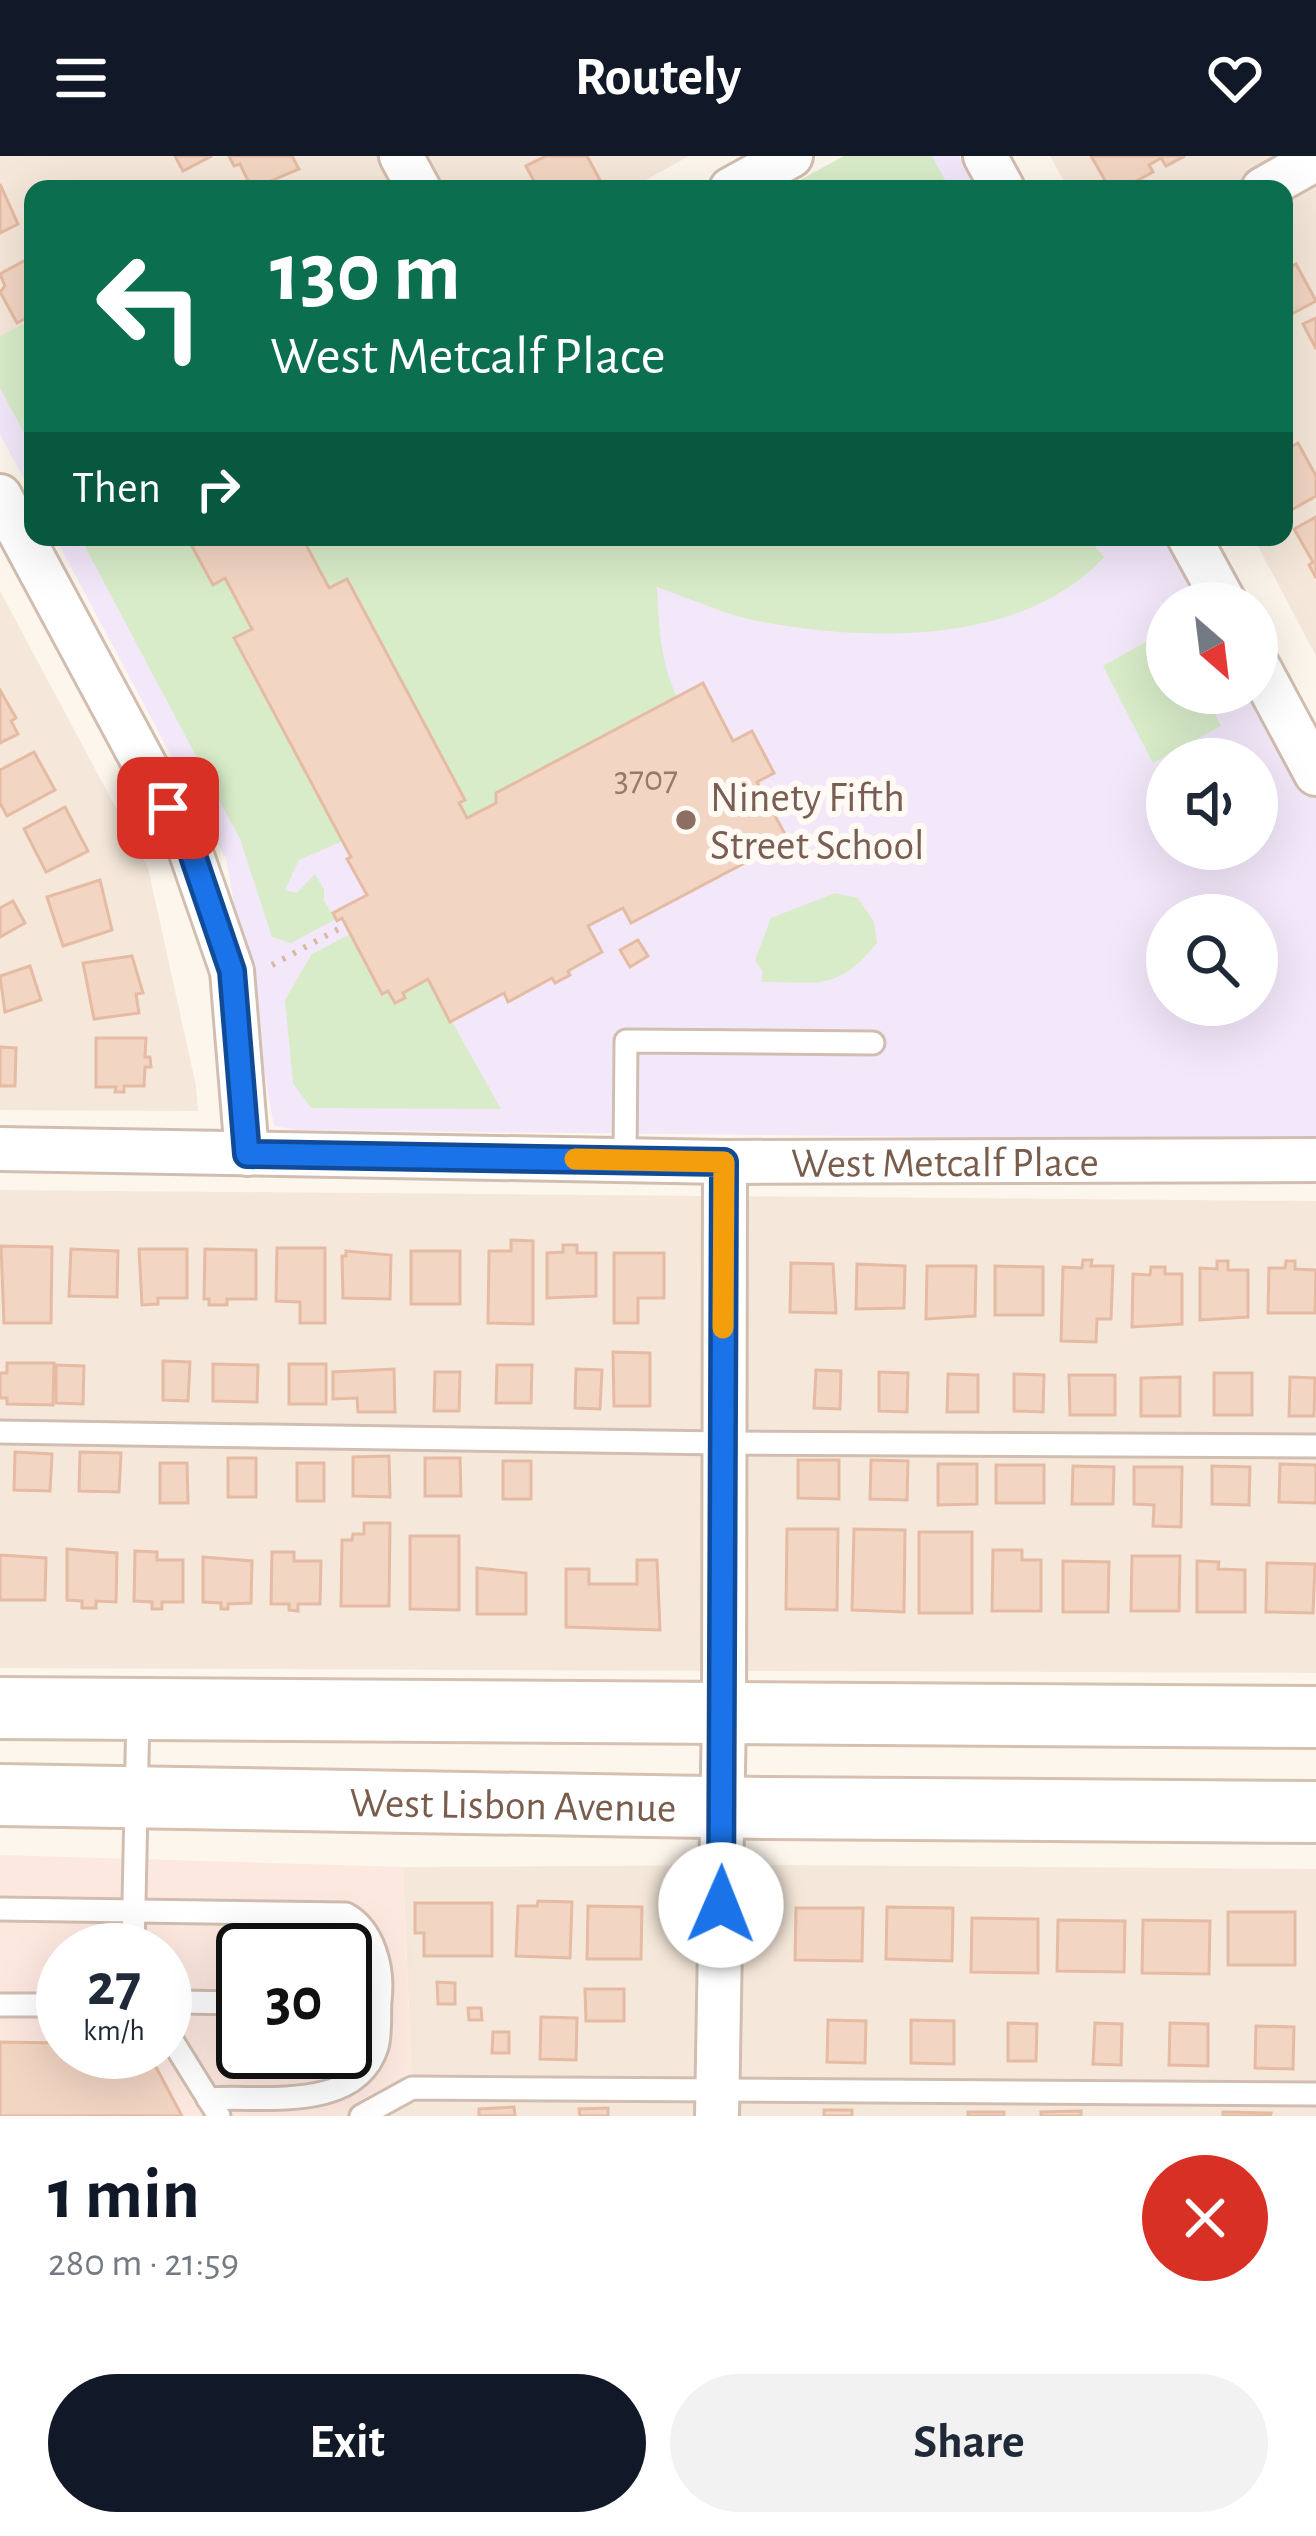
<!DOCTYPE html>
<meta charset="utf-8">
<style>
body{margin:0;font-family:"Alegreya Sans",sans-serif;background:#f2f2f3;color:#1f2937;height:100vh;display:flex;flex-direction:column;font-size:45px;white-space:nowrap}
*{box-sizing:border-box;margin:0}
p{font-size:39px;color:#747a83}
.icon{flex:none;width:66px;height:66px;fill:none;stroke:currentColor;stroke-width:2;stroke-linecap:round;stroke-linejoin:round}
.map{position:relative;height:1960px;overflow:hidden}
.details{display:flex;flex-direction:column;background:#fff;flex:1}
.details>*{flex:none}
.banner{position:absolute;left:24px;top:24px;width:1269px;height:366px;border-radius:24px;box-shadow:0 12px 48px #0002;background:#0b6e4f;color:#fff;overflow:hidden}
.needle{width:78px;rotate:152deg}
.fabs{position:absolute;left:1146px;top:426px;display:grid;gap:24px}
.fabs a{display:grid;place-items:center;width:132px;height:132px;border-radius:50%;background:#fff;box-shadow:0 12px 48px #0002;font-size:60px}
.speed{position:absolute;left:36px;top:1767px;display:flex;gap:24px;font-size:60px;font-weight:700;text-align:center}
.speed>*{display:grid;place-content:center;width:156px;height:156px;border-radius:50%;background:#fff;box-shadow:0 12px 48px #0002;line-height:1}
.speed small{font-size:30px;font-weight:400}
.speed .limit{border:6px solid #111;border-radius:18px;background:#fff;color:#111}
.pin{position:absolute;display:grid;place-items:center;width:102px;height:102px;color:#fff;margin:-51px;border-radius:24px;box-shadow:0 6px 18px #0006}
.me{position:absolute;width:132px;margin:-66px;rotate:1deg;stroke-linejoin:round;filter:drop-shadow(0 0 9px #0008)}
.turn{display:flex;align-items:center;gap:42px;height:252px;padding:0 48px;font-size:54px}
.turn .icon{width:156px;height:156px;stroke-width:2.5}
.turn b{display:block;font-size:84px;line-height:102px}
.then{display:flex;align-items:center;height:114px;padding:0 48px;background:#0003;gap:24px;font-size:45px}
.round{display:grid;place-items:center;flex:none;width:126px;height:126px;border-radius:63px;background:#f2f2f3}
.head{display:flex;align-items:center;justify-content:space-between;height:204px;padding:0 48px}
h1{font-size:72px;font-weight:600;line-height:90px;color:#111827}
.button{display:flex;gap:24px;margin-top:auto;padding:24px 48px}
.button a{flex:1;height:138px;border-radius:72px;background:#111827;color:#fff;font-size:48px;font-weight:600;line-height:138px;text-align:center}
.button a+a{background:#f2f2f3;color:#1f2937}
header{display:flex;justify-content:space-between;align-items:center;height:156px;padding:0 48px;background:#111827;color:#fff;font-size:54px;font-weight:600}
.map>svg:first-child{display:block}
</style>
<header><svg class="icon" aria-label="menu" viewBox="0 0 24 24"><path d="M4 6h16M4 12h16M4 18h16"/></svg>Routely<svg class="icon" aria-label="heart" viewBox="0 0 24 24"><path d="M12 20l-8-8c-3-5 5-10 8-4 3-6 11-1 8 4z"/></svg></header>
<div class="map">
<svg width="1316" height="1960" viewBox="0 0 1316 1960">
<rect width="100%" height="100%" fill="#fdf6ec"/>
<g fill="#f5e8da">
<path d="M0 0H689L630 33H33V163L0 180Z"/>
<path d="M1050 0H1316V500L1253 381H1284V33H1068Z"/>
<path d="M0 435 148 712 196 930 198 955 0 954Z"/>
<path d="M0 1034 1316 1045V1517L0 1512Z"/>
<path d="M768 1709 1316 1713V1960H363L412 1931 403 1711Z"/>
</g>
<path fill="#fde8e0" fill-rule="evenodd" d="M0 1699 403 1711 412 1932 363 1960H0ZM63 1794H165V1896H63ZM243 1794H345V1896H243Z"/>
<g fill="#f3e8fa" fill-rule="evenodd">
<path d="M844 0H959L977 33H784Z"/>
<path d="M33 163V340L0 278V180Z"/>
<path d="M55 381H1173L1210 447H1167V537H1257L1316 635V985L295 974 274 970 226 703ZM1167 603H1257V693H1167ZM1167 759H1257V849H1167Z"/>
</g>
<g fill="#d8ecc9">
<path d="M844 0H932L950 33H784Z"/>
<path d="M33 163V293L0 232V180Z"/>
<path d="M80 381H187L212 428 225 422 252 473 235 482 343 685 299 704 285 734 297 737 315 718 324 733V745L336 763 291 787 272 781 240 683Z"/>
<path d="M301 381H1087L1104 401C1024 489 872 486 763 466 727 460 692 443 657 431 659 470 660 504 677 541L496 637V647L467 662 459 647 465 644 347 423 329 432Z"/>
<path d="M1167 474V537H1204L1221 570 1153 607 1103 510Z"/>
<path d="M835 737 858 742 874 766 877 787C837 836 819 826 761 826L763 816 755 804 771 762Z"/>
<path d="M350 778 382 838 388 835 395 847 405 842 403 837 428 823 501 953 311 952 293 927 285 844 312 798Z"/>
</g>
<g fill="#f3d5c3" stroke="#e6bba3" stroke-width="3">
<path d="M175 0H212L183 15Z"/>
<path d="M229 0H292L299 13 252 33 240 8 234 10Z"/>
<path d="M546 0H587L601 26 589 33H538L526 10Z"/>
<path d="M1091 0H1185L1166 10 1161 2 1149 9 1153 16 1122 33H1110Z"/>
<path d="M0 28 18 68 0 77Z"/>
<path d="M33 100V158L17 167 0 136 5 130 0 118Z"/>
<path d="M1296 108 1316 145 1284 162V114Z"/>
<path d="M1316 162V193L1303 168Z"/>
<path d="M1298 287 1316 320V340L1286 357 1284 295Z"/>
<path d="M1316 361V422L1309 409 1313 406 1294 373Z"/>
<path d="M187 381H302L329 432 347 423 465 644 459 647 467 662 496 647V637L703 527 733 585 752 575 774 617 757 626 788 684 631 767 623 752 588 770 602 796 568 815 570 819 555 827 552 822 508 846 504 837 450 866 428 823 403 837 405 842 395 847 388 835 382 838 342 762 337 765 333 757 367 739 347 703 351 701 234 482 252 473 225 422 213 429Z"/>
<path d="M0 534 16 562 11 565 18 578 0 587Z"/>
<path d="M34 596 55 634 7 660 0 647V614Z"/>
<path d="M65 651 88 695 46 716 24 673Z"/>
<path d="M100 724 112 774 63 790 47 741Z"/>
<path d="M13 745 25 767 0 781V752Z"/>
<path d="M638 784 648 800 630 811 620 794Z"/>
<path d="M132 800 143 837 136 838 139 857 94 863 83 807Z"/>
<path d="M30 810 41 844 5 856 0 820Z"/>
<path d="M96 882H146L145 901H150L151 911H145L144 930H124V936H115L116 931H96Z"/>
<path d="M0 891 16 892 15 930H0Z"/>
<path d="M511 1084 533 1085V1168L488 1167 489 1095H511Z"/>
<path d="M563 1089H577V1097H596V1140L547 1142V1097L563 1096Z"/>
<path d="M1 1090 52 1091 51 1167H4Z"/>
<path d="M277 1092H325V1167H300V1146L276 1145Z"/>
<path d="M71 1093 118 1095 117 1141 69 1140Z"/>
<path d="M139 1093H187V1142H158V1148L142 1149Z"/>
<path d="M205 1093 256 1094V1143H227V1149H209V1143H204Z"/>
<path d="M346 1095 391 1099 390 1143 343 1142 342 1100H346Z"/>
<rect x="411" y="1095" width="49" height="53"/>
<path d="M614 1097H664V1142H638V1167H614Z"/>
<path d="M1083 1104H1092L1091 1110H1113L1111 1163H1097L1096 1186 1061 1185 1063 1111 1082 1112Z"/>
<path d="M1217 1105H1228V1114H1248V1161L1200 1164V1112L1217 1113Z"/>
<path d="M1286 1105H1295V1113L1316 1114 1315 1157H1268L1269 1112H1285Z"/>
<path d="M791 1107 833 1108 836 1157 790 1156Z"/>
<path d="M857 1108 905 1110 904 1152 856 1153Z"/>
<path d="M927 1110H976L975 1160 926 1163Z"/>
<path d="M995 1110 1043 1111V1159H995Z"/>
<path d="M1151 1111H1165V1118H1182V1168L1132 1171 1133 1118 1150 1119Z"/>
<path d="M613 1196 650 1197V1250H614Z"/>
<path d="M163 1205 190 1206 188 1245 163 1244Z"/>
<path d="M7 1207H54L53 1249 7 1248V1242H0V1217H7Z"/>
<path d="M213 1208 258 1209 257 1246 213 1245Z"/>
<rect x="289" y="1208" width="37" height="40"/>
<path d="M56 1209 84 1210 83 1248 56 1247Z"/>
<path d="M497 1209H532L531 1247H496Z"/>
<path d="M394 1213 395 1256H358L357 1242 333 1243V1216Z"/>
<path d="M576 1213 602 1214 600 1253 575 1252Z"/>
<path d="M816 1214 841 1215 840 1253 814 1252Z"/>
<path d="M435 1216H460L459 1255H434Z"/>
<path d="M879 1216 908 1217 907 1256 879 1255Z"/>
<rect x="1214" y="1217" width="38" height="42"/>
<path d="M948 1218 978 1219V1256H947Z"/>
<path d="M1014 1218 1044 1219 1043 1256 1014 1255Z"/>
<path d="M1069 1219H1115V1259H1070Z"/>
<path d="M1180 1221V1260H1141V1222Z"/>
<path d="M1290 1221 1315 1222 1314 1260H1289Z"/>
<path d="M15 1296 52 1298 50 1335 14 1334Z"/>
<path d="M80 1296 121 1297 119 1336 79 1335Z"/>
<path d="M389 1300 390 1341 353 1340V1301Z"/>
<rect x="228" y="1302" width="28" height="39"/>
<path d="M425 1302H460L461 1340H425Z"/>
<path d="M798 1304H839V1343L798 1342Z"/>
<path d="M871 1304 908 1305 907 1344 870 1343Z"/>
<rect x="503" y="1305" width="28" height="38"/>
<path d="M160 1307H187L188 1347H160Z"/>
<rect x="297" y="1307" width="27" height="38"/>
<path d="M938 1308H977V1348L938 1349Z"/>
<path d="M1280 1308 1316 1309V1347L1279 1346Z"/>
<rect x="996" y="1309" width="48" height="38"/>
<path d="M1073 1310 1114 1311 1113 1348H1072Z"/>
<path d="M1212 1310 1250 1311 1249 1349 1212 1348Z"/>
<path d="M1134 1311H1182L1181 1371 1153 1370 1154 1349 1134 1348Z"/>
<path d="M364 1367H390L389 1450H341L342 1384H352L353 1378H364Z"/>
<path d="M787 1373H838L837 1454 786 1453Z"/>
<path d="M854 1373 905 1374 904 1456 852 1454Z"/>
<rect x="919" y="1376" width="53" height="81"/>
<path d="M410 1380H459V1454L410 1453Z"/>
<path d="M67 1393 117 1397 116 1446 96 1445V1452H82V1445L67 1444Z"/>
<path d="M993 1394H1022V1404H1041V1455H992Z"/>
<path d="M135 1395 157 1396V1404H183V1446H162V1453H152V1446L134 1445Z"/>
<path d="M272 1396H294V1405H321L320 1448H298V1455L289 1454V1448H271Z"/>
<path d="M0 1399 46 1402 45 1444H0Z"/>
<path d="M1132 1400H1180L1179 1455H1131Z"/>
<path d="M203 1401 252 1405 251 1447 228 1448V1453H221V1447L203 1446Z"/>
<path d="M637 1404H657L660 1474 566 1471V1413H589V1428H637Z"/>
<path d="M1063 1405 1109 1406 1108 1456H1063Z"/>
<path d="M1197 1405 1219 1406 1218 1413 1245 1414V1456H1197Z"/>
<path d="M1267 1407 1315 1408 1313 1457 1266 1456Z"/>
<path d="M477 1412 526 1417V1458H477Z"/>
<path d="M538 1745 572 1746 570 1802 516 1800 518 1750H537Z"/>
<path d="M415 1747H492V1800H424V1777H415Z"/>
<path d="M588 1750 642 1751 641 1803H587Z"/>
<path d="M887 1751 953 1752 952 1805 886 1803Z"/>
<path d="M796 1752H863L862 1805 795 1804Z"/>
<rect x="1228" y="1756" width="67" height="53"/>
<path d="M972 1762 1038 1763V1817L971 1816Z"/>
<path d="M1058 1764 1125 1765 1124 1816 1057 1815Z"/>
<path d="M1143 1764 1210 1765 1209 1818 1142 1817Z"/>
<path d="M437 1826 455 1827V1848H438Z"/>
<path d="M585 1833H624V1865H586Z"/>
<path d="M468 1852H481L482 1864H469Z"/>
<path d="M541 1861 577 1862 576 1904 540 1903Z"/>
<path d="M828 1864 866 1865 865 1907 827 1906Z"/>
<path d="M911 1864 954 1865V1908L911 1907Z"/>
<path d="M1008 1867 1037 1868 1036 1905H1008Z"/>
<path d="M1095 1867 1122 1868 1121 1909 1093 1908Z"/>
<path d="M1170 1867 1208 1868V1910L1169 1909Z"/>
<path d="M1256 1870 1294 1871 1293 1913 1255 1912Z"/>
<path d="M493 1876H509V1897H492Z"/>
<path d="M0 1886 63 1887V1896H148L182 1960H0Z"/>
<path d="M514 1951 515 1960H479V1953Z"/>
<path d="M608 1952V1960H580L579 1953Z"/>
<rect x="824" y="1954" width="28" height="6"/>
<path d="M1081 1955V1960H1041V1956Z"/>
<rect x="968" y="1956" width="36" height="4"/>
<path d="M1223 1956 1271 1957 1270 1960H1223Z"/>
</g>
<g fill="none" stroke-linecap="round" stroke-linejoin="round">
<defs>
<g id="service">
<path d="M625 1004 626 885 873 887"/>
<path d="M0 1276 721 1287 1316 1290"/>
<path d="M0 1753 346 1758C374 1773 384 1813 380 1844L345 1848"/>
<path d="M133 1794 138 1555"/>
<path d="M165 1839 178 1846 243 1847"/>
<path d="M0 1849H63"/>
<path d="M165 1873 219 1960"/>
<path d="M208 1943C262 1939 356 1957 377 1891 381 1877 379 1858 380 1844"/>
<path d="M361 1960 412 1932 1316 1938"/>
</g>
<g id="minor">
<path d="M401 0 419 33"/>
<path d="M985 0 1003 33"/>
<path d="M731 33 791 0"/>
<path d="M1263 33 1316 3"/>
<path d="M0 340 189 691 232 815 247 998"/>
<path d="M1189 381 1225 447"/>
<path d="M1257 508 1316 618"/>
<path id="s1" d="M0 993 725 1006 1316 1004"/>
<path d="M717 1960 724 1557 725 1006"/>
</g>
<g id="secondary">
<path d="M0 1552 1316 1561"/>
<path id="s2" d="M0 1639 767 1652 1316 1656"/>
</g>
</defs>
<use href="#service" stroke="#d1beb0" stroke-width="27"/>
<use href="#minor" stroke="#d1beb0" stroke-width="48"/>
<use href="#secondary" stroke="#d6c0b0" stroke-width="66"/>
<path stroke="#d9b8a5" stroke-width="6" stroke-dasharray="3 9" stroke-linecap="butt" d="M272 809 346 769"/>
<use href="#service" stroke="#fff" stroke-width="21"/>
<use href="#minor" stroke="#fff" stroke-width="42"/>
<use href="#secondary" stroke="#fff" stroke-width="60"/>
</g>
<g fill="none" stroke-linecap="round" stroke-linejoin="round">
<defs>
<path id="route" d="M168 652 190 691 232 815 247 998 724 1006 721 1749"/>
</defs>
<use href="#route" stroke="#114b97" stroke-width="30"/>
<use href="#route" stroke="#1a73e8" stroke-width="21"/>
<path stroke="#f59e0b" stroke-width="21" d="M575 1003 724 1006 723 1172"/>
</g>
<circle fill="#8d6e63" stroke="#fffaf3" stroke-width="4.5" cx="686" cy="664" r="12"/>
<g text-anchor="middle" stroke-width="12" stroke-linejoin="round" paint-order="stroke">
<g font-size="36" fill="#987a6a">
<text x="646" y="634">3707</text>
</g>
<g font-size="42" fill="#785e54" stroke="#fffaf3" text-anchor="start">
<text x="710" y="655">Ninety Fifth<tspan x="710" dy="48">Street School</tspan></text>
</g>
<g font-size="42" fill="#7a5c4d" stroke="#fffaf3">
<text dy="15" stroke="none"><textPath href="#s1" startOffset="945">West Metcalf Place</textPath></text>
<text dy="15" stroke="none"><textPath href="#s2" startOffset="513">West Lisbon Avenue</textPath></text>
</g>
</g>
</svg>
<div class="fabs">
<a><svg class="needle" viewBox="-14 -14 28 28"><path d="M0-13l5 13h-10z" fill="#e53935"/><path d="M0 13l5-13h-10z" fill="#747a83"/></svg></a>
<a><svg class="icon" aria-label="sound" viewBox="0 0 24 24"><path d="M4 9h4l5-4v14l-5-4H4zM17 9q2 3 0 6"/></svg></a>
<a><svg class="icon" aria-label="search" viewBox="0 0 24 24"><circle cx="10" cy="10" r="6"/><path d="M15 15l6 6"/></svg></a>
</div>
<div class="speed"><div>27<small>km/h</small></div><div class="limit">30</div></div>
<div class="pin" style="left:168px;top:652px;background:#d93025"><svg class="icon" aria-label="arrive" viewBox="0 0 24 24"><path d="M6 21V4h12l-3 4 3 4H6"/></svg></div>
<svg class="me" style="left:721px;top:1749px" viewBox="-20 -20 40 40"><circle r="19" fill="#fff"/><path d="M0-13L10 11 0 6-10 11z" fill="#1a73e8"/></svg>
<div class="banner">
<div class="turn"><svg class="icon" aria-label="left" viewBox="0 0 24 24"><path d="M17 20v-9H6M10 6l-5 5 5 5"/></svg><div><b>130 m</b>West Metcalf Place</div></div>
<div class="then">Then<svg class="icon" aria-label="right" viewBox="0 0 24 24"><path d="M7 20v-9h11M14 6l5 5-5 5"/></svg></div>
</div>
</div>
<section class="details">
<div class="head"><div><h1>1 min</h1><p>280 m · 21:59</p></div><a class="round" style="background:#d93025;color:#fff"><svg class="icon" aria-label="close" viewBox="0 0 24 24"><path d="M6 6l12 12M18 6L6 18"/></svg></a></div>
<div class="button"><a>Exit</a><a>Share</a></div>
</section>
